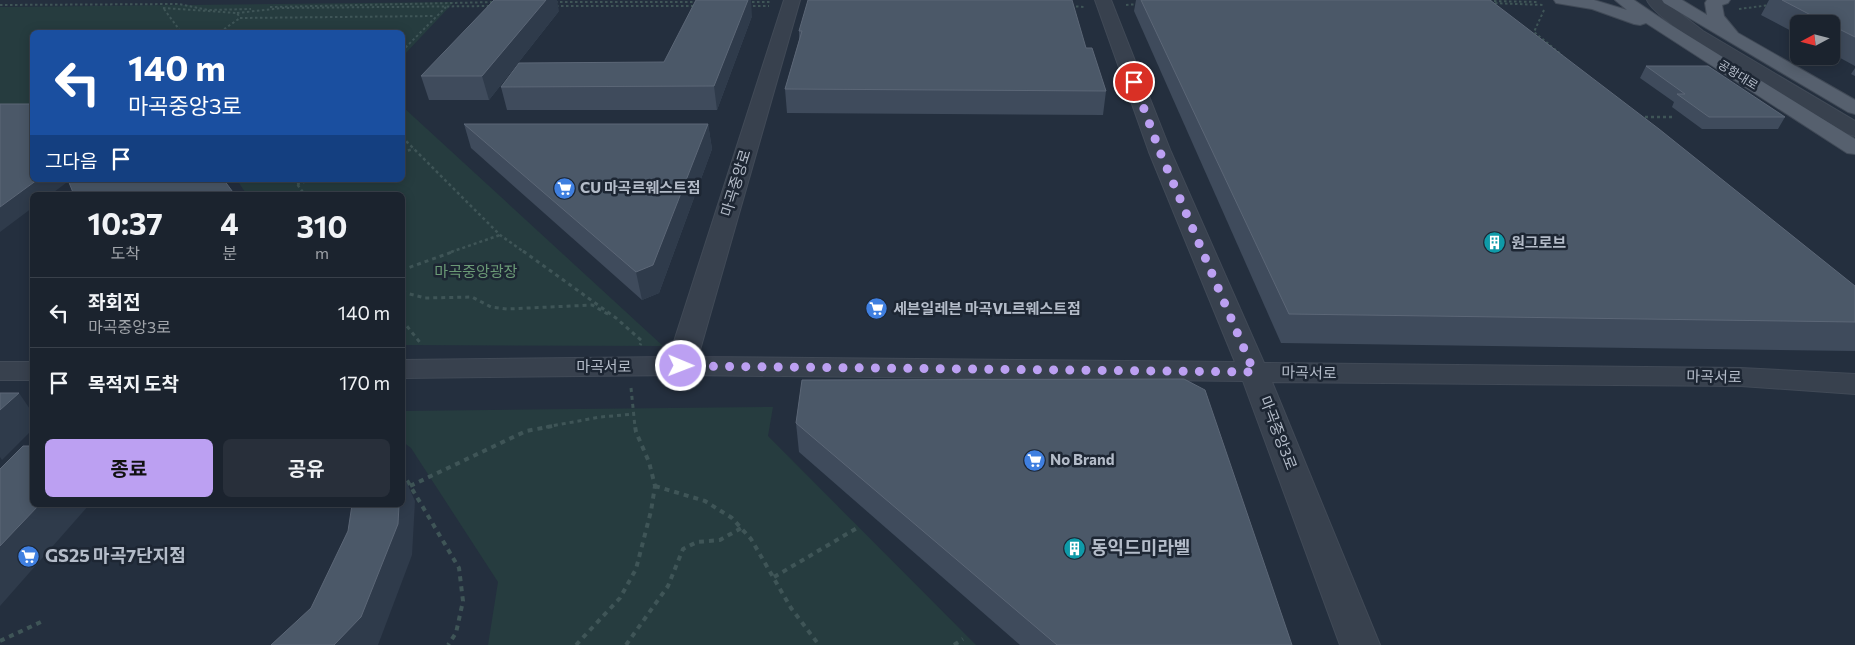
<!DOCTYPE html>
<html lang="ko">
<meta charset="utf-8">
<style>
body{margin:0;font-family:Commissioner,"Noto Sans KR",sans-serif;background:#282f3a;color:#f1f3f6;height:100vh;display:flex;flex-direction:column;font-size:19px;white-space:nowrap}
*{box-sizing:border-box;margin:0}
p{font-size:16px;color:#a0a4aa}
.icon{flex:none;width:28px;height:28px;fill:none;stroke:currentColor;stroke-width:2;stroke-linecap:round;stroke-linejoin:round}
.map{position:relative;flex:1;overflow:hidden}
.sheet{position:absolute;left:30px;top:192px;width:375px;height:315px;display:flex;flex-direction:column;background:#1b232e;border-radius:8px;box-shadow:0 2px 12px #0003,0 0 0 1px #39404a}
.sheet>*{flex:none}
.guide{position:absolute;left:30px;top:30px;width:375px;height:152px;border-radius:8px;box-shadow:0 2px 12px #0003,0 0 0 1px #39404a;background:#1a4fa0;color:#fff;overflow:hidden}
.needle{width:32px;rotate:263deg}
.fabs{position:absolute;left:1790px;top:15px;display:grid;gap:10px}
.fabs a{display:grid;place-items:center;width:50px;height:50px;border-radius:8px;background:#1b232e;box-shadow:0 2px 12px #0003,0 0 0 1px #39404a;font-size:25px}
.pin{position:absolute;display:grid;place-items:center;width:42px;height:42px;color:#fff;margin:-21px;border:2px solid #fff;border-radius:50%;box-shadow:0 1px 5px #0007}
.me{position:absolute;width:55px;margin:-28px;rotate:91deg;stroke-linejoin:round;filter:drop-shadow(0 0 4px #0008)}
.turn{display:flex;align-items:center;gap:18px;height:105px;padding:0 15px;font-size:22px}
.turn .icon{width:65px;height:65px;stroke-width:2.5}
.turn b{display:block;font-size:35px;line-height:42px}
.then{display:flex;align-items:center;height:48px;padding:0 15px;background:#0003;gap:10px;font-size:19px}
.eta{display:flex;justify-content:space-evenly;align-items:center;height:85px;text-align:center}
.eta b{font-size:30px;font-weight:700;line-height:35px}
.cta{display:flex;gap:10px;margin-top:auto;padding:10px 15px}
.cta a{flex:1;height:58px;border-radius:8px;background:#bca0f2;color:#111;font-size:20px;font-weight:700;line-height:58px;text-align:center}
.cta a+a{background:#282f3a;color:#f1f3f6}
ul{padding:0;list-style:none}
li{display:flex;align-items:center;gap:15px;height:70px;padding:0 15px;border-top:1px solid #39404a}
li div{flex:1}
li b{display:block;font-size:19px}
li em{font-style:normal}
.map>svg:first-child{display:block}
</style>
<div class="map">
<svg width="1855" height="645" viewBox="0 0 1855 645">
<rect width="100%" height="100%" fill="#242f3e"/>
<g fill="#263c3f">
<path d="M454 2 403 56 402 32H32V106L0 107V7Z"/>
<path d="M403 107 663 346 403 345 402 195H247L237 180H402Z"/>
<path d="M773 407 768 436 976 645H488L498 582 411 448 403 442V411Z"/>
</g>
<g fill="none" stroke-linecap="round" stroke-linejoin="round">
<defs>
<g id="minor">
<path d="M784 0H800L698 357 1235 362 1149 152 1095 0H1111L1171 152 1264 363 1741 368 1855 374V394L1741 386 1272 382 1380 645H1340L1243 381 681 375 402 378V360L669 357Z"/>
<path d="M1647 0H1663L1703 31 1855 121V136L1848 134C1815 114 1657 26 1647 0Z"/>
<rect x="0" y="362" width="32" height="18"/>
</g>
<g id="major">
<path d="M1554 0H1594L1627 10 1615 0H1634L1671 25 1855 139V154L1847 153 1646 23 1640 25 1634 24 1592 9 1556 3Z"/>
<path d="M1662 0H1682L1707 15 1705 3 1707 0H1730L1728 3 1722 5 1724 16 1738 33 1855 100V114L1848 112 1664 3Z"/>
</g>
</defs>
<use href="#minor" stroke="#414a57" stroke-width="2"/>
<use href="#major" stroke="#414a57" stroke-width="2"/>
<g stroke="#3f5557" stroke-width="2" stroke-dasharray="2.5 2.5" stroke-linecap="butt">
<path d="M1489 1 1538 2"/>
<path d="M555 2H699"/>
<path d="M747 2H771"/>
<path d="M1490 3 1544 5"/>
<path d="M0 5 179 4 208 10 251 9"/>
<path d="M1126 5 1139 4"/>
<path d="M556 6H697"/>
<path d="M748 6H769"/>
<path d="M1071 6 1084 7"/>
<path d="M270 7 496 2"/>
<path d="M163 8 237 13 240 18 435 16"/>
<path d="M164 9 181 32"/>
<path d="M1739 9 1770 5"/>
<path d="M1544 10 1534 32 1562 55"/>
<path d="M237 13 282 8 492 6"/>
<path d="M220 32 240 18"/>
<path d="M402 51 446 7"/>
</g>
<g stroke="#3f5557" stroke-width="2.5" stroke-dasharray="3 3" stroke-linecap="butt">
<path d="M1639 117H1673"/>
<path d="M402 137 500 235 524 252"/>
<path d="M402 152 414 149"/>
<path d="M294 180 305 195"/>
<path d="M297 184 311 180"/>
<path d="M451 252 500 235"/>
</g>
<g stroke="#3f5557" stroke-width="3" stroke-dasharray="4 4" stroke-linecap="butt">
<path d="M523 251 616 318 642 341 640 345"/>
<path d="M402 270 455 251"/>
<path d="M402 292 425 298 472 297 491 307 507 309 592 305 611 316"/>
<path d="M402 320 422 345"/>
<path d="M631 388 635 427"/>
<path d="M546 427 600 417 635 414"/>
</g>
<g stroke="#3f5557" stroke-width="4" stroke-dasharray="5 5" stroke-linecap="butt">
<path d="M402 472 459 568 463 601 456 633 448 645"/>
<path d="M410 486 526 431 553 426"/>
<path d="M655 486 705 501 732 518 751 539 791 608 819 645"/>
<path d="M774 577 857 528"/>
<path d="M0 641 43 621"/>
<path d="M576 645 620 598 636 569 651 511 655 486 649 462 636 432 635 426"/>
<path d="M626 645 668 586 683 549 697 542 720 540 743 527"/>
<path d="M954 645 963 639"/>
</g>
<use href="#minor" fill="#38414e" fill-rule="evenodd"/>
<use href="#major" fill="#56606e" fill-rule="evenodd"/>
</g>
<g fill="#3f4b5c">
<path d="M1136 0H1490L1855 322V351L1281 343 1134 11Z"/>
<path d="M1769 0H1855V66L1831 53V24H1799V35L1761 15Z"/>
<path d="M559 11 489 100H429L421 76Z"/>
<path d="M752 16 717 110H507L501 87 664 62Z"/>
<path d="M799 31 1086 48 1106 91 1103 115 787 113 785 89 799 40Z"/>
<path d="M1646 66 1785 117 1778 129H1702L1672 107 1674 102 1640 78Z"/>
<path d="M1855 68V76L1851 74Z"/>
<path d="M464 124H708L712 149 659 293 642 300 471 148Z"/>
<path d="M796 423 1292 645H1020L799 452Z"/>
</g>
<g fill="#2f3b4b">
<path d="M546 0H557L559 11 489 100 482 76Z"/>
<path d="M748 0H751L752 16 717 110 714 86Z"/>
<path d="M708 124 712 149 659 293 642 300 636 272Z"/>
<path d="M37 180H70L50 195H32V208L0 232V207Z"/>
<path d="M19 393 32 412V430L2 460 0 457V410Z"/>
<path d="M402 472 415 501 412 555 378 645H334L399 505H402Z"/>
<path d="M39 505H89L0 606V546Z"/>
</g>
<g fill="#4b5868" stroke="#5c6777">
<path d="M494 0H546L482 76H421Z"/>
<path d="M696 0H748L714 86 501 87 519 63 664 62Z"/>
<path d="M808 0H1072L1086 48H1092L1106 91 785 89 802 31H799Z"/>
<path d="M1141 0H1490L1659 129 1855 286V322L1289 314Z"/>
<path d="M1782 0H1855V37L1831 25V24H1828Z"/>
<path d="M1646 66H1708L1785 117H1709L1677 94H1685Z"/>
<path d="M32 102V180H37L0 207V104H30Z"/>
<path d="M464 124H708L653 265 636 272Z"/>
<path d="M68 180H224L235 195H74Z"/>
<path d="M1184 379 1205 390 1292 645H1057L796 423 802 380Z"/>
<path d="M0 393H19L0 410Z"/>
<path d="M23 446H32V505H39L0 546V469Z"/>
<path d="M352 505H399L398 524 361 617 334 645H271L311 608 348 531Z"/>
</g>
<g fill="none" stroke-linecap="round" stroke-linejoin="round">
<path stroke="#bca0f2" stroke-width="9" stroke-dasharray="0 16.2" d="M681 366 1254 372 1160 152 1134 82"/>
</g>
<defs>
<symbol id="supermarket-disc" viewBox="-11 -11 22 22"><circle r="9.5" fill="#3f7fe0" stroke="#1d2633"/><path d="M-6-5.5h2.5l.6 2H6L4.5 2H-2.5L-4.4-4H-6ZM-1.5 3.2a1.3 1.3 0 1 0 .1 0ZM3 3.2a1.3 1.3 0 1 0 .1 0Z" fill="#fff"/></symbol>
<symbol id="building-disc" viewBox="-11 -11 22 22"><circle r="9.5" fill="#0f9aa8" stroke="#1d2633"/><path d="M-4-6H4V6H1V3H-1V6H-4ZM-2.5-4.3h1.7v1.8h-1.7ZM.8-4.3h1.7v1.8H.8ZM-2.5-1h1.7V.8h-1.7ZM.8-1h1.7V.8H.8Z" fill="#fff"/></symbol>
</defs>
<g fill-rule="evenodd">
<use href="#supermarket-disc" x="552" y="176" width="25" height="25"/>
<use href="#building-disc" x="1482" y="230" width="25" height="25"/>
<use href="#supermarket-disc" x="864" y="296" width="25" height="25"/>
<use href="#supermarket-disc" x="1022" y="448" width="25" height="25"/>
<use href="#building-disc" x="1062" y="536" width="25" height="25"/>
<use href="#supermarket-disc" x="16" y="544" width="25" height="25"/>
</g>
<g text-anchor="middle" stroke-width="5" stroke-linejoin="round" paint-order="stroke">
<g font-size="12" fill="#b4bcc9" stroke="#1d2633">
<text transform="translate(1738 75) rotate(32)" y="4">공항대로</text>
</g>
<g font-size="15" fill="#b4bcc9" stroke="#1d2633">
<text transform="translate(736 183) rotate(-73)" y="5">마곡중앙로</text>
<text x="604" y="372">마곡서로</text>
<text transform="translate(1309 373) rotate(1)" y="5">마곡서로</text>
<text transform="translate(1714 377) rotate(1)" y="5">마곡서로</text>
<text transform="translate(1278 433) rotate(69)" y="5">마곡중앙3로</text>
</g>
<g font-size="15" font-weight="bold" fill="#b4bcc9" stroke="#1d2633" text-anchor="start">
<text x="580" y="193">CU 마곡르웨스트점</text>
<text x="1511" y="248">원그로브</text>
<text x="893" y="314">세븐일레븐 마곡VL르웨스트점</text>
<text x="1050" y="465">No Brand</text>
</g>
<g font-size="15" fill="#6b9a76" stroke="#1d2633">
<text x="476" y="277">마곡중앙광장</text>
</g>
<g font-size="18" font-weight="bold" fill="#b4bcc9" stroke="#1d2633" text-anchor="start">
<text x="1091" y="554">동익드미라벨</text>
<text x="45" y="562">GS25 마곡7단지점</text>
</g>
</g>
</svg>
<div class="fabs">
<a><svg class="needle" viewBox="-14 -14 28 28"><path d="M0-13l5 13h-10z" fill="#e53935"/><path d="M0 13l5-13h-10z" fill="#a0a4aa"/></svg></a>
</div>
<div class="pin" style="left:1134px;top:82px;background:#d93025"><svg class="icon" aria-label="arrive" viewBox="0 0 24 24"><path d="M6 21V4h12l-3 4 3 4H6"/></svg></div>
<svg class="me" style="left:681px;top:366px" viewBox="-20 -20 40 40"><circle r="17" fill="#bca0f2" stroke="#fff" stroke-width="3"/><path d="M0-11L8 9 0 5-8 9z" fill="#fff"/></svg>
<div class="guide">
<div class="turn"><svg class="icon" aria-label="left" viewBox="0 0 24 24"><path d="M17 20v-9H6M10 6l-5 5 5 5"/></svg><div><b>140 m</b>마곡중앙3로</div></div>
<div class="then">그다음<svg class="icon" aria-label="arrive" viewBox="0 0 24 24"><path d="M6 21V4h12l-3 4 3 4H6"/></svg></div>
</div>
<section class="sheet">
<div class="eta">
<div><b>10:37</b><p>도착</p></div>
<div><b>4</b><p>분</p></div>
<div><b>310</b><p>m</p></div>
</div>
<ul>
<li><svg class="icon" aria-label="left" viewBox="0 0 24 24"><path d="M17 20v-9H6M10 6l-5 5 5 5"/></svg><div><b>좌회전</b><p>마곡중앙3로</p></div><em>140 m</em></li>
<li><svg class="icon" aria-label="arrive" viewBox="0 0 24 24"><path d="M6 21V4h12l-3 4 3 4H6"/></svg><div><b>목적지 도착</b></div><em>170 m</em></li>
</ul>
<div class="cta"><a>종료</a><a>공유</a></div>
</section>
</div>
